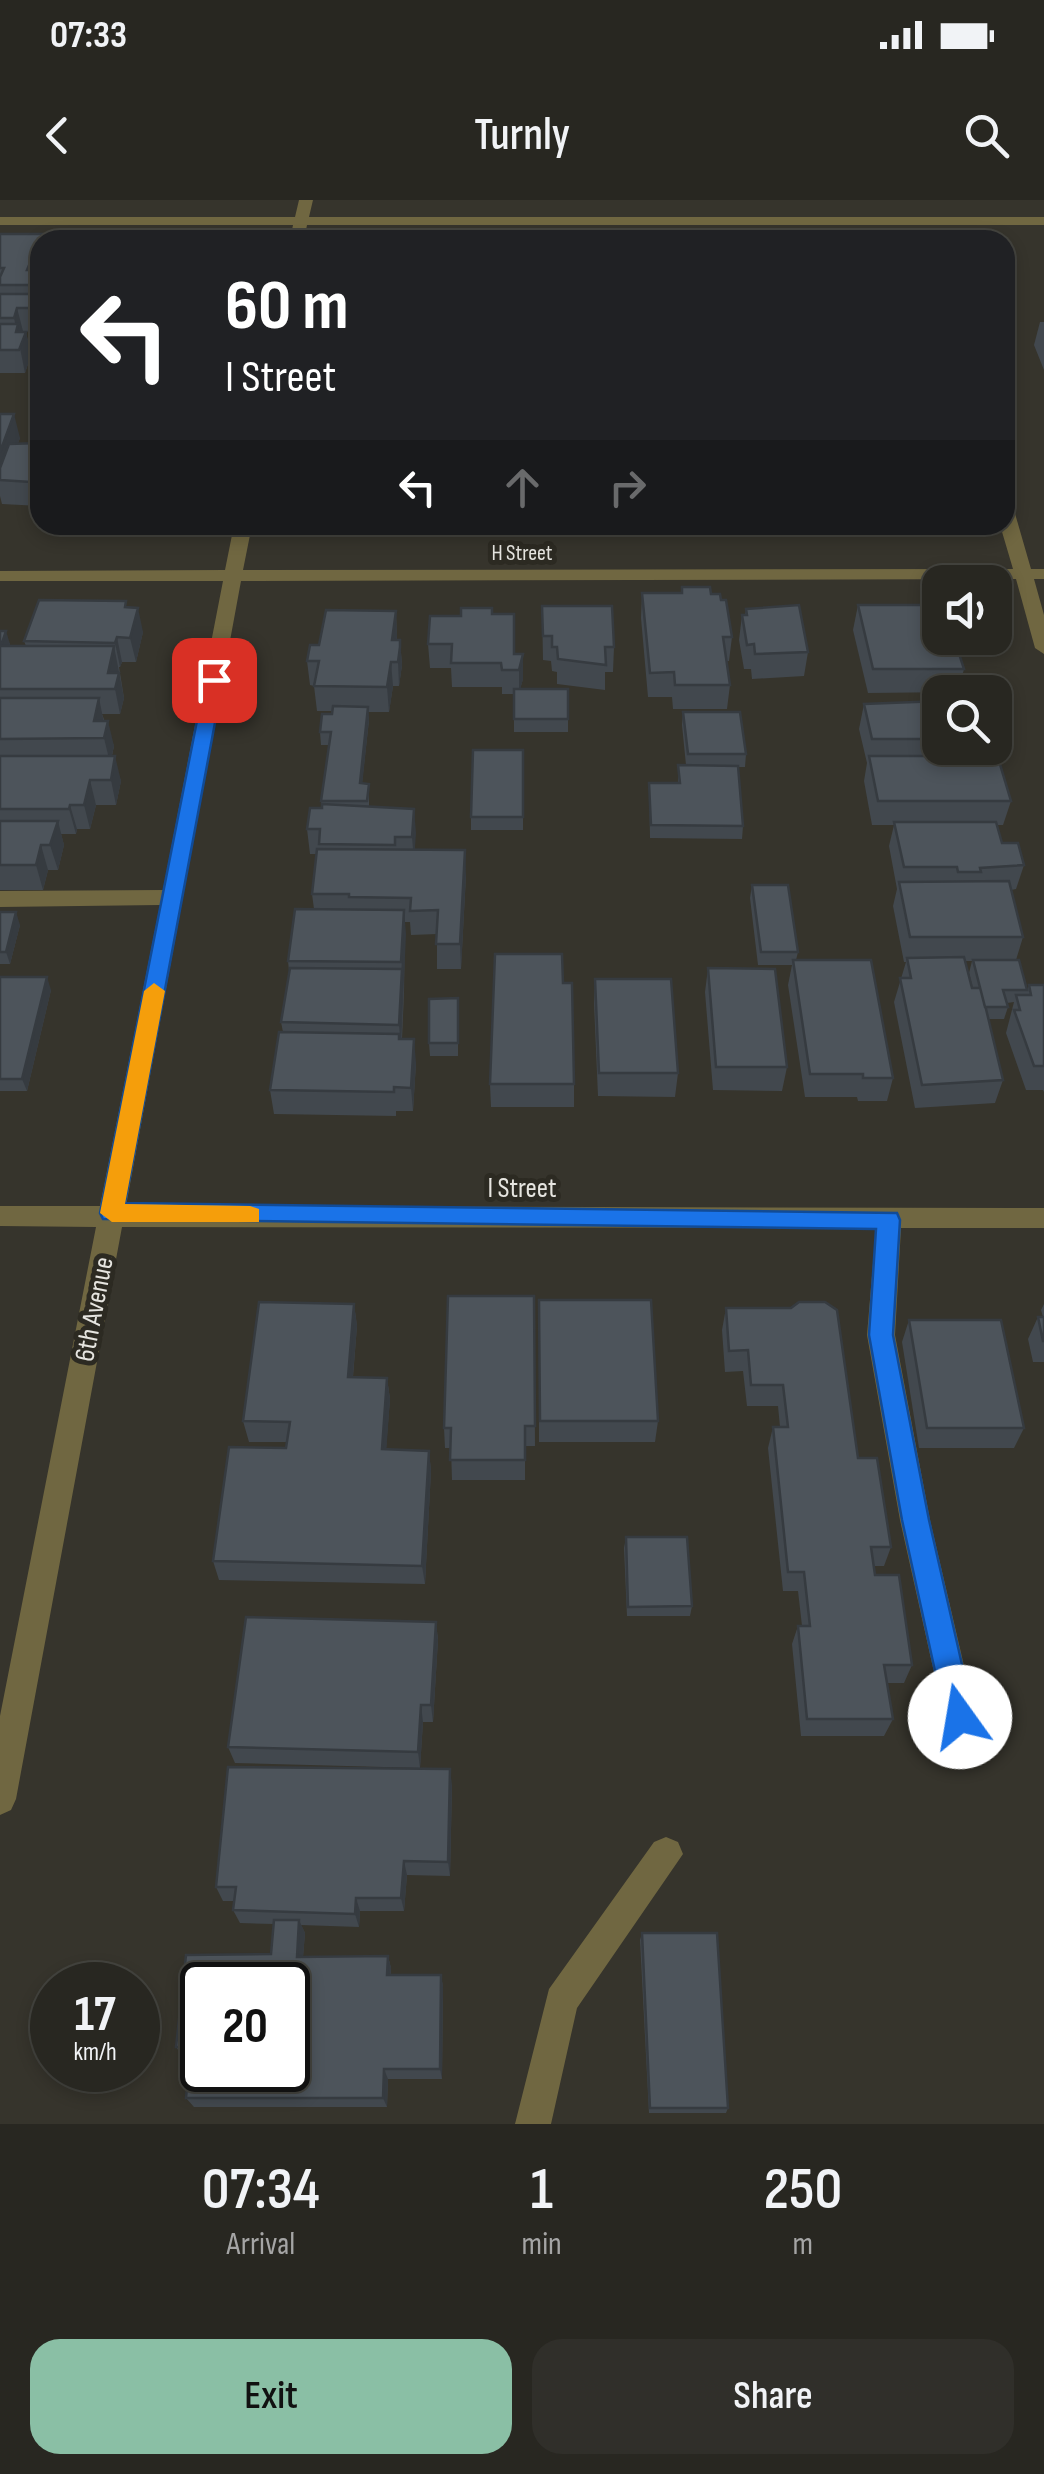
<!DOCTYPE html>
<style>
body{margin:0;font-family:"Sofia Sans Condensed",sans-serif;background:#302f2a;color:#f1f3f6;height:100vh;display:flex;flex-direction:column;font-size:38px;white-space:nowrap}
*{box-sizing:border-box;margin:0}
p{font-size:32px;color:#a5a5a5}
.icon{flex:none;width:55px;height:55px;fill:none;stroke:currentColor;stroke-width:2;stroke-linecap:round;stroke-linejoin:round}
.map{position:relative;height:1924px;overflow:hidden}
.details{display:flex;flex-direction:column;background:#282721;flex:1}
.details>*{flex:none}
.top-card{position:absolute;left:30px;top:30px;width:985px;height:305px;border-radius:30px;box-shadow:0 5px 15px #0003,0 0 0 2px #44443f;background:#202124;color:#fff;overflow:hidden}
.fabs{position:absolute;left:922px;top:365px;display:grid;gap:20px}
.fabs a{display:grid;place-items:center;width:90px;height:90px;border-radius:20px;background:#282721;box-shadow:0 5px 15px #0003,0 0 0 2px #44443f;font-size:50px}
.speed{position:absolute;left:30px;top:1762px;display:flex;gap:20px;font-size:50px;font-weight:700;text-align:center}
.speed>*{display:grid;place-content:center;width:130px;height:130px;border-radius:50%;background:#282721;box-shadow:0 5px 15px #0003,0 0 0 2px #44443f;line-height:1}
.speed small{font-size:25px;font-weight:400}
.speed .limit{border:5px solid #111;border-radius:15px;background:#fff;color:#111}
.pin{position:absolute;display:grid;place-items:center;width:85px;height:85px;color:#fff;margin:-42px;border-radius:20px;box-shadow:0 5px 15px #0006}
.me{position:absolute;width:110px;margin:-55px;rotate:347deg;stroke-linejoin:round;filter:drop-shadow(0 0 8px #0008)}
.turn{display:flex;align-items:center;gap:35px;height:210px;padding:0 30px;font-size:45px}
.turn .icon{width:130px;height:130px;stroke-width:2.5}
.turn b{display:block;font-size:70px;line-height:85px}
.lanes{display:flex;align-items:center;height:95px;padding:0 30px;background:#0003;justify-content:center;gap:50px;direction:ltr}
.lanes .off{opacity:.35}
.eta{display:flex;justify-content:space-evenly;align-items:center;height:170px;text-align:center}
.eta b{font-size:60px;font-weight:600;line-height:70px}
.button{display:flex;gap:20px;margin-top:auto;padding:20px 30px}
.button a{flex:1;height:115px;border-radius:30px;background:#8abfa5;color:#111;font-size:40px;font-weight:600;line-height:115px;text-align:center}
.button a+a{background:#302f2a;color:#f1f3f6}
.status{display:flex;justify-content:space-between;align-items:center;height:70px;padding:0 50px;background:#282721;direction:ltr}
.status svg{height:28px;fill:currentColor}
header{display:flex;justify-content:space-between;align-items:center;height:130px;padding:0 30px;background:#282721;font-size:45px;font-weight:600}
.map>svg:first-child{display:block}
</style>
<div class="status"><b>07:33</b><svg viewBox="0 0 49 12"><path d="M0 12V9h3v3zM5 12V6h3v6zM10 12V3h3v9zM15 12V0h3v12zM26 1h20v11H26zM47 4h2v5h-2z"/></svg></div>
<header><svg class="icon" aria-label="back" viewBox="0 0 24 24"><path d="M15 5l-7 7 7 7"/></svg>Turnly<svg class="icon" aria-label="search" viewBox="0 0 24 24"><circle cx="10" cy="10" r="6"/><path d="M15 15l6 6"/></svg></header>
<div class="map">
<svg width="1044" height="1924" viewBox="0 0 1044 1924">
<rect width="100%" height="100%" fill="#36342c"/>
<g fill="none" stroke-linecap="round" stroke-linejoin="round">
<g fill="#706741" fill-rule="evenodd">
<path d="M299 0H313L309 17H1044V25H307L304 40H290L293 25H0V17H295Z"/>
<path d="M1005 305 1014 310 1031 369H1044V379H1034L1044 415V454L1035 448 1016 379 241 381 126 1006 1044 1008V1028H901L895 1135 930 1320 976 1517 971 1528 960 1533 949 1528 944 1517 900 1320 867 1135 876 1028 122 1027 16 1599 11 1610 0 1615V1516L96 1027 0 1026V1006H100L160 705 0 707V691L163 690 223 381H0V371L225 370 234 325H252L243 370 1013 369 1000 325H1005Z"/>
<path d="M666 1637 678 1642 683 1654 577 1808 551 1924H515L549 1789 654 1642Z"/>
</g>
</g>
<g fill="#42484e" fill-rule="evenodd">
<path d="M0 34 40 40V108H37L39 117 34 131 22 132H26L31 155 25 173H0Z"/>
<path d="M1040 122H1044V170L1034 145Z"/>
<path d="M0 214 20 238 18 243H40V306L2 304 0 296Z"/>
<path d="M682 387 711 394 721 400 732 437 729 461H727L730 485 727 509H673L672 497H648L641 418 642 393H681Z"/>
<path d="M858 405 964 469 958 492 868 493 853 430Z"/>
<path d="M542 406 614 447 613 472H605V490L557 484V472L552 471 551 461 543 460Z"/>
<path d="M127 407 143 432 136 462H122L120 467H119L124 498 120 514H102L114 546 112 556 121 581 116 605H96L90 629H77L76 634H61L64 645 58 670H48L43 690H0V431L10 444 9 446H26L24 441Z"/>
<path d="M746 409 808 452 804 476 752 479 751 469H744L739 440 742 415H745Z"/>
<path d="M396 411 397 440H400L402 465 399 486H393L389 512H368L369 520 362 583 369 584V607L414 609 415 650 466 675 461 769H437V734L411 735 410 722H405L404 793 402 839 416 863 413 911H396V916L274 914 270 890 283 832 281 822 289 771 288 761 314 709 312 694 316 654H310L307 629 322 608 321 601 329 545H321L320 532 332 514V511H317L314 486 310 485 307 461 319 445Z"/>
<path d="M492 414 514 454 523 479 520 489H568V532H514V494H502V487H452L451 468H430L428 444Z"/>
<path d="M940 501V548H990L986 561 1011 601 1003 625H997L1002 643 1024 665 1016 689 1011 690 1023 737 1016 760 1027 790 1025 795 1029 785H1044V892L1043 890H1026L1006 833 1014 802 1007 803 1008 807 1004 819H989L1003 880 995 903 915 908 894 802 906 762H904L893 706 897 689 889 646 894 625H872L864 581 867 563 859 529 864 504ZM965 761H972L969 773 973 788Z"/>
<path d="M683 512 746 554 745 567H738L743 626 742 639 650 638 649 583H678V565H686L682 525Z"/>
<path d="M523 550V630H471V617Z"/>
<path d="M752 685 798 752 796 760 893 878 887 901H858L857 897H805L788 785 792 765H758L750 698Z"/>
<path d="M0 712 20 725 10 764H0Z"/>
<path d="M708 768 787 867 782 891 713 890 705 792Z"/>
<path d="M0 777 51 790 27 891H0Z"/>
<path d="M595 779 678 873 675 897 598 896 594 803Z"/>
<path d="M563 783 574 884V907H491L490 884Z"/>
<path d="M458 798V856H430L429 843Z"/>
<path d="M534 1096 535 1246H525V1280H452L451 1248H445L444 1228Z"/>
<path d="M539 1100 658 1221 655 1242H539Z"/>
<path d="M354 1104 357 1126 353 1177 387 1178 390 1199 386 1249 429 1251 431 1271 425 1384 219 1380 213 1361 286 1248 287 1242H249L243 1221Z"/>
<path d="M1044 1104V1162H1033L1028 1139 1038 1117H1043L1041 1110Z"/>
<path d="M726 1108 858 1258 891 1347 884 1366H874L875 1375 912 1465 904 1483H887L893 1519 884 1536H801L792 1444 798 1426H802L798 1391H783L768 1248 773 1227H780L778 1206H747L743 1171 725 1172 722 1130Z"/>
<path d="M909 1120 1024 1228 1014 1248H919L902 1142Z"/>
<path d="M626 1337 692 1406 690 1416H627L624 1348Z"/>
<path d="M436 1422 438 1440 433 1522H423L420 1568 235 1563 228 1547Z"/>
<path d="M452 1585 450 1676 407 1675 404 1711H360L359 1727 301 1725 305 1733 303 1757 388 1756 391 1768V1775H441L443 1787 442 1879H388L387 1907H194L186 1898 190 1858H184L176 1847 271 1754 274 1724 240 1723 233 1710 234 1701H223L216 1687Z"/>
<path d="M642 1733 728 1908 726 1913H649L640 1740Z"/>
</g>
<g fill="#363b40">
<path d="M42 34 43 40H40V73L27 70Z"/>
<path d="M34 94 39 117 34 131 29 108Z"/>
<path d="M17 108 23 131 21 135 26 132 31 155 25 173 14 118Z"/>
<path d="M14 214 20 238 5 280H0V252Z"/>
<path d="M40 280V306H37L31 282Z"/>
<path d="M138 408 143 432 136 462 130 438Z"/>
<path d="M396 411 397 436 394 464 392 440Z"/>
<path d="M6 431 10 444 2 468 0 450Z"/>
<path d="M117 437 122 462 120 467 115 443Z"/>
<path d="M400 440 402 465 399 486 398 462Z"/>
<path d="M114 446 124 498 120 514 115 489 108 473Z"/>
<path d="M523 454V479L519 494V470Z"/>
<path d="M391 462 393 486 389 512 387 487Z"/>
<path d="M99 498 104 523 94 521Z"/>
<path d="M368 507 369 520 361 596 360 583Z"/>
<path d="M108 521 114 546 110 563 104 538Z"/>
<path d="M115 556 121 581 116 605 111 580Z"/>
<path d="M90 580 96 605 90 629 84 605Z"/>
<path d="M70 605 77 629 76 634 69 609Z"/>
<path d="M414 609 416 633 414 661 412 637Z"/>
<path d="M58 621 64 645 58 670 50 645Z"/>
<path d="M41 645 48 670 43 690 36 665Z"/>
<path d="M465 650 466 675 461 769 460 744Z"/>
<path d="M404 710 406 734 401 848 399 825Z"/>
<path d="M16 712 20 725 10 764 6 752Z"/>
<path d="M47 777 51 790 27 891 22 879Z"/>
<path d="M414 839 416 863 413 911 411 888Z"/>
<path d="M354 1104 357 1126 351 1198 348 1177Z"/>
<path d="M387 1178 390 1199 385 1269 382 1249Z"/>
<path d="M429 1251 431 1271 425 1384 422 1366Z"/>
<path d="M436 1422 438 1440 433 1522 431 1505Z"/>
<path d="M421 1505 423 1522 420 1568 418 1552Z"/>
<path d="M450 1569 452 1585 450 1676 448 1662Z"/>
<path d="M404 1661 407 1675 404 1711 401 1698Z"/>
<path d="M356 1698 360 1711 359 1727 355 1714Z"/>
<path d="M299 1720 305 1733 302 1769 297 1757Z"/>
<path d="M388 1756 391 1768 390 1787 387 1775Z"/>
<path d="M441 1775 443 1787 442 1879 440 1869Z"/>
<path d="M384 1869 388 1879 387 1907 383 1898Z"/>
</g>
<g fill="#4d545b" stroke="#363b40" stroke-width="2.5" fill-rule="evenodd">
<path d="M787 33H845L847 40H788Z"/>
<path d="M0 34H42L27 70H40V85H0V77L4 68H0Z"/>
<path d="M63 34 104 35 102 40H61Z"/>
<path d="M128 34H210L209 40H127Z"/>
<path d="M604 37V40H559Z"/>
<path d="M0 94H34L29 108H17L14 118H0Z"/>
<path d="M0 124H18L16 132H26L19 150H0Z"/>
<path d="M0 214H14L0 252Z"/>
<path d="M40 243V280L31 282 0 280V268L9 244Z"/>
<path d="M682 387H710L711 394H720L721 400H726L732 437H723L730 485H675L674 472 650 473 642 393H682Z"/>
<path d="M39 400 126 401 125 407 138 408 130 438 117 437 115 443 24 441Z"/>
<path d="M799 405 808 452 755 454 754 444 747 445 742 415H747L746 409Z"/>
<path d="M858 405H940V438H954L964 469H873Z"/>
<path d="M542 406H612L614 447H605L606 465 558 459 557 447H552V436H543Z"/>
<path d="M461 408H492V414H514V454H523L519 470H502L501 463H451L452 444H428L430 416H461Z"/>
<path d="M326 410 396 411 392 440H400V447L398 462H391L387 487 314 486 319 461H307L310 445H319Z"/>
<path d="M0 431H6L1 446H0Z"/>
<path d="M0 446H114L108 473H119L115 489H0Z"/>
<rect x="514" y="489" width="54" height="30"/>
<path d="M0 498H99L94 521H108L104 538 0 539Z"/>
<path d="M940 501V539H872L864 504Z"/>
<path d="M333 506 368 507 360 583 369 584 367 601H321L331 532H320L322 514H332Z"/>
<path d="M683 512H740L746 554H688Z"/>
<path d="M473 550H523V617H471Z"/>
<path d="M0 556H115L111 580H90L84 605H70L69 609H0Z"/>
<path d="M869 556H979L980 561H999L1011 601H878Z"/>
<path d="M678 565 738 566 743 626 651 625 649 583H680Z"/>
<path d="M322 604 414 609 412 637H395V645L319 644 320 629H307L310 608H322Z"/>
<path d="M0 621H58L50 645H41L36 665H0Z"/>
<path d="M894 622H996L1002 643H1018L1024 665 980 668 981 672H958L957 667H904Z"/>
<path d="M317 649 465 650 460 744H436L438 710 410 711 411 698 349 697V694H312Z"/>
<path d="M1009 681 1023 737H910L899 682Z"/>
<path d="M752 685H788L798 752H761Z"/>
<path d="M295 709 404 710 401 762 288 761Z"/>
<path d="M0 712H16L6 752H0Z"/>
<path d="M495 754H562L563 783H572L574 884H490Z"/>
<path d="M964 757 972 788H981L1003 880 922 885 900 778H911L907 758Z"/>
<path d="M793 760H871L893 878H863V874H810Z"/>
<path d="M973 760H1019L1027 790H1003L1008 807H985Z"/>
<path d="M290 768 402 769 399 825 281 822Z"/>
<path d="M708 768 775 769 787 867H716Z"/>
<path d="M0 777H47L22 879H0Z"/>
<path d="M595 779H671L678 873H599Z"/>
<path d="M1029 785H1044V866H1034L1014 810H1020L1016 795H1031Z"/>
<path d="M458 798V843H429V799Z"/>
<path d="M279 832 399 834V839H414L411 888 394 887V892L270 890Z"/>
<path d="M448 1096H534L535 1226H525V1260H450L451 1228H444Z"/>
<path d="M539 1100H651L658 1221H540Z"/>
<path d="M259 1102 354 1104 348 1177 387 1178 382 1249 429 1251 422 1366 213 1361 229 1247 286 1248 290 1222 243 1221Z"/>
<path d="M799 1102H825L837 1110 858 1258H877L891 1347H871L875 1375H899L912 1465H884L893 1519H807L798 1426H810L804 1372H788L773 1227H788L783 1185H751L748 1150 729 1151 726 1108H791Z"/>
<path d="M1038 1117H1044V1141H1043Z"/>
<path d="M909 1120H1001L1024 1228H927Z"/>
<path d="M626 1337H687L692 1406 628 1407Z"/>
<path d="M246 1417 436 1422 431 1505H421L418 1552 228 1547Z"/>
<path d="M228 1567 450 1569 448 1662 404 1661 401 1698H356L355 1714 233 1710 236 1687H216Z"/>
<path d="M274 1720H299L297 1757 388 1756 387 1775H441L440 1869H384L383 1898H186L191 1847H176L186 1755 271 1754ZM202 1785H288V1870H202Z"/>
<path d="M642 1733H717L728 1908H650Z"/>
</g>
<path fill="#1a73e8" stroke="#114b97" stroke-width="2.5" d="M214 475 223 480 125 1003 897 1013 900 1020 893 1135 929 1320 974 1517 970 1527 960 1531 950 1527 945 1517 902 1320 869 1135 876 1029 103 1019 100 1013 205 480Z"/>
<path fill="#f59e0b" d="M154 783 165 791 125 1004 250 1006 259 1009V1022H112L100 1013 144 791Z"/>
<g text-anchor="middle" stroke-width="10" stroke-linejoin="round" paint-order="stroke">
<g font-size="22" fill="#e6e5e0" stroke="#2c2a22">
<text x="522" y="360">H Street</text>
</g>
<g font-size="28" fill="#e6e5e0" stroke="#2c2a22">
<text x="522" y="997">I Street</text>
<text transform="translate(93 1109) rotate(-79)" y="10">6th Avenue</text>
</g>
</g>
</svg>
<div class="fabs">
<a><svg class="icon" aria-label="sound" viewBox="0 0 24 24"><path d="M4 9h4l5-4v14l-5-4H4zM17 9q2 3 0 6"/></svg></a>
<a><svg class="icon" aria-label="search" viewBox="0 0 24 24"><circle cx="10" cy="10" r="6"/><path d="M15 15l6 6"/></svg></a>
</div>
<div class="speed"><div>17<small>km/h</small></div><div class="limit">20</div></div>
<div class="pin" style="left:214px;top:480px;background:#d93025"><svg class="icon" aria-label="arrive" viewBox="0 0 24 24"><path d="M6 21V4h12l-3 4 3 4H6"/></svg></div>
<svg class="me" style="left:960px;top:1517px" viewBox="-20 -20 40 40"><circle r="19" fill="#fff"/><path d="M0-13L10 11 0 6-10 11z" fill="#1a73e8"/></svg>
<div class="top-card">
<div class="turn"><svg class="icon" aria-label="left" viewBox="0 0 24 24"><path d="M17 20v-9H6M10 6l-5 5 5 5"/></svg><div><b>60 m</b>I Street</div></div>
<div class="lanes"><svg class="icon" aria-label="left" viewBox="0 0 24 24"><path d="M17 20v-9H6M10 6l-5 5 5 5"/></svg><svg class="icon off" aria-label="ahead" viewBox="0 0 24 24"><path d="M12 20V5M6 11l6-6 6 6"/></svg><svg class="icon off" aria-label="right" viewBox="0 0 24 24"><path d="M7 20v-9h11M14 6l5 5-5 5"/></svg></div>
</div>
</div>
<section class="details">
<div class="eta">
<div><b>07:34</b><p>Arrival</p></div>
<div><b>1</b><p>min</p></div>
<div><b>250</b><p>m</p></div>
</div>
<div class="button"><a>Exit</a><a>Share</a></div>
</section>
